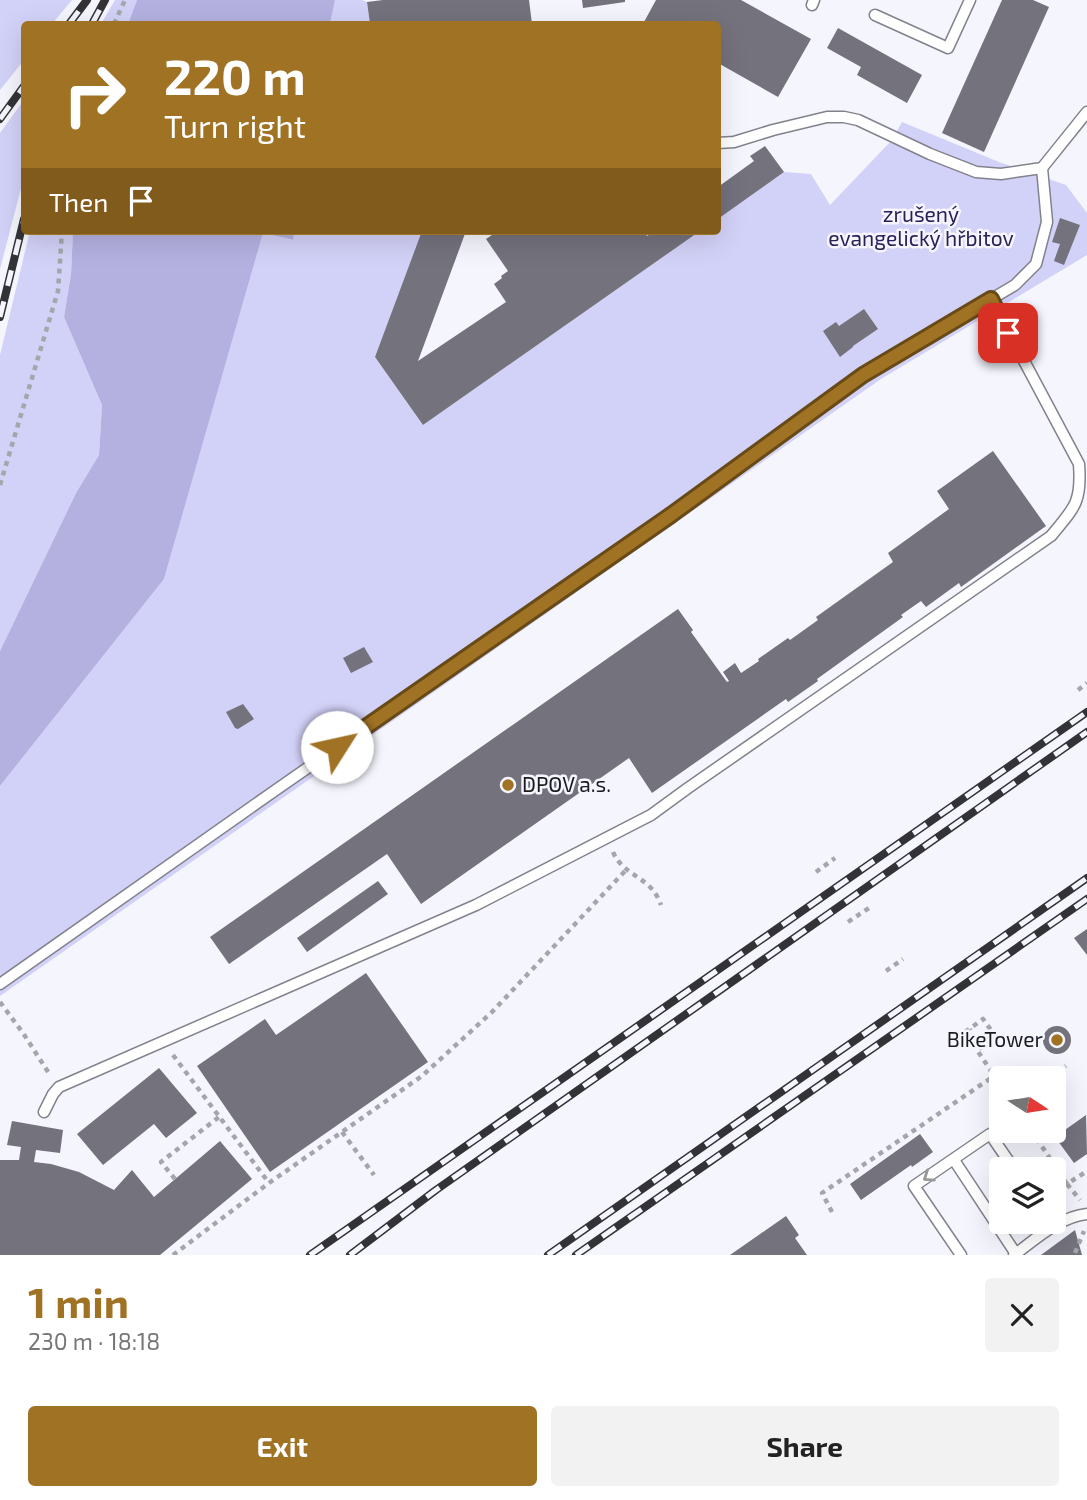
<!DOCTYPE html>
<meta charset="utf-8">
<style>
body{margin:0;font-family:"Exo 2",sans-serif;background:#f2f2f2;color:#222;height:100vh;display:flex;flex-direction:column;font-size:26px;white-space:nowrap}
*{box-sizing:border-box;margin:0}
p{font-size:23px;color:#767676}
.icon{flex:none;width:38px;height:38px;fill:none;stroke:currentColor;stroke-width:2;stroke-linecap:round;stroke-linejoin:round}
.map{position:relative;height:1255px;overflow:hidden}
.drawer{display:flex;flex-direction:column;background:#fff;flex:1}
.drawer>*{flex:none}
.top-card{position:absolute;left:21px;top:21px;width:700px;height:214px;border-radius:7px;box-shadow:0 7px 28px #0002;background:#a07224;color:#fff;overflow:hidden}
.needle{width:46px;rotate:102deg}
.buttons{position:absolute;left:989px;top:1066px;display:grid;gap:14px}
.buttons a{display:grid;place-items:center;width:77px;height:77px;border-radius:7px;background:#fff;box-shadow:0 7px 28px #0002;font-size:35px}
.pin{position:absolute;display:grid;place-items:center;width:60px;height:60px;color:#fff;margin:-30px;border-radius:14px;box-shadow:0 4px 10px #0006}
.me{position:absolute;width:77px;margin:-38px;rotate:55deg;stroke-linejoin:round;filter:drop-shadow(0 0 5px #0008)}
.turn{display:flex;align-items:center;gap:24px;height:147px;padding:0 28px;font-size:32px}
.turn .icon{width:91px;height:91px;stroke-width:2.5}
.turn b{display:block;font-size:49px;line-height:60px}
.then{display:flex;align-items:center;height:66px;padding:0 28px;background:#0003;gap:14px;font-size:26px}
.round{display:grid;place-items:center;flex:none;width:74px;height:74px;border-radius:7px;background:#f2f2f2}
.overview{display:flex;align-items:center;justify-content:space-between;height:119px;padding:0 28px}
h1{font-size:42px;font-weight:700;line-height:52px;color:#a07224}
.primary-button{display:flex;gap:14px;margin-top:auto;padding:14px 28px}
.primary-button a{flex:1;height:80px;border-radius:7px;background:#a07224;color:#fff;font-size:28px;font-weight:700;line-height:80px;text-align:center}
.primary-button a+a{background:#f2f2f2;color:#222}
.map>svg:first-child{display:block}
</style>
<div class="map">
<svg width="1087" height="1255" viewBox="0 0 1087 1255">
<rect width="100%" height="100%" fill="#f5f5fe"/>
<g fill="#d2d1f7">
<path d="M0 0H72L52 24H24V60L0 90Z"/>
<path d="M115 0H137L128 24H101Z"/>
<path d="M335 0H362L367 2 370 24H330Z"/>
<path d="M24 100V177L0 269V133Z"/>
<path d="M902 122 999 162 1066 185 1087 213V255L881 379 0 996V786L164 579 263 233 292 240 294 231H423L375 357 423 425 700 231H718V219L784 172 811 174 830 205 892 140Z"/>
<path d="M30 231H73L71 274 64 317 102 405 99 455 76 493 0 651V355Z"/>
</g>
<g fill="#b4b1e1">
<path d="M137 0H335L330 24H128Z"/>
<path d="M73 231H294L293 240 263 233 164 579 0 786V651L76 493 99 455 102 405 64 317 71 274Z"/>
</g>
<g fill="#73727d">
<path d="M383 0H529L532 24H370L367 2Z"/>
<path d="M582 0H625V2L583 8Z"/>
<path d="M656 0H741L811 39 778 97 718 63V24H648L644 22Z"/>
<path d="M1002 0H1033L1049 7 984 152 942 133Z"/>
<path d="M838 28 922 75 907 103 857 75 861 67 827 48Z"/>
<path d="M765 146 784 172 718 219V187L754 161 750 156Z"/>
<path d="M1060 218 1080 225 1064 265 1054 261 1060 244 1052 242Z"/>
<path d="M422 231H466L418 361 506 302 494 284 502 278 501 276 508 271 486 239 498 231H644L647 236 655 231H700L423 425 375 357Z"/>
<path d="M864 309 878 329 853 346V347L840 357 823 331 836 322 839 326Z"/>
<path d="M993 451 1046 526 961 587 959 583 926 607 921 601 901 615 903 617 817 679 818 681 788 702 786 699 652 793 629 758 421 904 387 854 229 964 210 937 678 609 693 630 691 632 727 682 729 681 723 672 735 663 741 673 759 661 758 659 788 638 790 640 818 620 816 617 893 562 888 553 949 509 937 491Z"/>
<path d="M364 647 373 662 351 673 343 658Z"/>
<path d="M243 704 254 719 238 729 235 728 226 712Z"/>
<path d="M378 881 388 894 307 952 297 938Z"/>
<path d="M1087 929V955L1074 938Z"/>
<path d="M366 973 428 1062 270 1172 197 1066 265 1019 276 1035Z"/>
<circle cx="1057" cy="1040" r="14"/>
<path d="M159 1068 197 1113 166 1138 154 1124 103 1165 77 1134Z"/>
<path d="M1086 1115 1087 1154 1074 1163 1055 1137Z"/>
<path d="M12 1121 63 1130 60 1153 36 1150 34 1162 51 1164 79 1172 114 1190 132 1170 154 1197 220 1141 252 1179 160 1255H0V1160H19L21 1147 7 1145Z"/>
<path d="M920 1134 933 1152 912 1167 911 1165 861 1200 850 1184Z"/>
<path d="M786 1216 799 1235 795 1238 807 1255H730Z"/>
<path d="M1075 1230 1082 1255H1041Z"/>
</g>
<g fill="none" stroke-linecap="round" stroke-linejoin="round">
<defs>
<g id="lane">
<path d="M812 5 814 0"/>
<path d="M875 15 948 48 970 0"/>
<path d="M718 143 734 142 773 130 827 117H844L858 120 930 154 976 172 1001 174 1042 168 1087 112"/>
<path d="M0 984 270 794 671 515 863 375 1015 285 1036 264 1047 222 1042 168"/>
<path d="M44 1112 53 1094 59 1087 476 905 651 815 688 788 1051 536C1074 508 1082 503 1079 464L991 299"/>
<path d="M954 1160 1016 1254"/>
<path d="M961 1255 914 1186 990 1134 1014 1169"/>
<path d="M1014 1255C1036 1239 1059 1217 1087 1214"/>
</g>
</defs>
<use href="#lane" stroke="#82828d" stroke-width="13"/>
<g stroke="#a5a5ac" stroke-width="4.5" stroke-dasharray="5 5" stroke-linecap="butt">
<path d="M114 24 125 0"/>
<path d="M0 485 58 291 62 231"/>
<path d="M1078 690 1087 683"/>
<path d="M613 852C621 871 639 875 652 889 656 893 659 900 661 905"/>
<path d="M816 872 835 858"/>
<path d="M848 922 869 908"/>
<path d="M886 971 903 959"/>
<path d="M0 1002 23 1033 50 1075"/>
<path d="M957 1038 983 1019 996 1037 977 1050 1001 1086"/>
<path d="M962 1044 973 1036 970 1029"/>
<path d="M173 1055 269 1183"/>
<path d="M1049 1078 1066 1066"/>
<path d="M1031 1130 1067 1184 1087 1171"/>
<path d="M342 1132 374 1175"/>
<path d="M175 1179 161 1162 219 1117"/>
<path d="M1067 1184 1080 1200"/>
<path d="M832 1212 822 1193 994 1076"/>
<path d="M1075 1253 1084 1231"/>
<path d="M173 1255 269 1183 422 1076 492 1012 626 870"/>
</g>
<use href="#lane" stroke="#fff" stroke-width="10"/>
<defs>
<g id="rail">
<path d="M69 24 87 0"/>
<path d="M92 24 105 0"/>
<path d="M0 119 24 86"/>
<path d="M0 317 24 219"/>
<path d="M310 1255 1087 712"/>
<path d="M350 1255 436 1190 1087 732"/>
<path d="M548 1255 1087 878"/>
<path d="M576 1255 1087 899"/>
</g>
</defs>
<use href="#rail" stroke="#333337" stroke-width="8"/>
<use href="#rail" stroke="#f5f5fe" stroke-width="5" stroke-dasharray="16" stroke-linecap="butt"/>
</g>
<defs><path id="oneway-chevron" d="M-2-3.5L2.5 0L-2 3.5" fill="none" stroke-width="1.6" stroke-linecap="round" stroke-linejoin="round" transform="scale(1.75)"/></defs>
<use stroke="#98989a" href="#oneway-chevron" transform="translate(928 1177) rotate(146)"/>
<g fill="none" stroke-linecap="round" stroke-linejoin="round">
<defs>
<path id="route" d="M337 747 671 515 863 375 991 299 1008 333"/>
</defs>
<use href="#route" stroke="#684a17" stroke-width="18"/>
<use href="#route" stroke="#a07224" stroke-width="12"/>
</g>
<g fill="#a07224" stroke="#f5f5fe" stroke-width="2.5">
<circle cx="508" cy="785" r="7"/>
<circle cx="1057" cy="1040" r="7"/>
</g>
<g text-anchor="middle" stroke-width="5" stroke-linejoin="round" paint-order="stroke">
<g font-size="21" fill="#2a2058" stroke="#f5f5fe">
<text x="921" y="222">zrušený<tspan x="921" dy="24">evangelický hřbitov</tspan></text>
</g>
<g font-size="21" fill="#1b1b1f" stroke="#f5f5fe" text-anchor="start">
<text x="522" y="792">DPOV a.s.</text>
<text x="1043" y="1047" text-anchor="end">BikeTower</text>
</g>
</g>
</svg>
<div class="buttons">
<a><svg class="needle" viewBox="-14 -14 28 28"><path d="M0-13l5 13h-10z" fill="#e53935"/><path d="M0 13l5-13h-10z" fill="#767676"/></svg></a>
<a><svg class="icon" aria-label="layers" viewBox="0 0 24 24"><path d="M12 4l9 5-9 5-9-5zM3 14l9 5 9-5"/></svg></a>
</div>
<div class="pin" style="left:1008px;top:333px;background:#d93025"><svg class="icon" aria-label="arrive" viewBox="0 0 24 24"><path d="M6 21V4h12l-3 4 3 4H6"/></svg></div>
<svg class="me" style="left:337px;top:747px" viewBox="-20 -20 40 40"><circle r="19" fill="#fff"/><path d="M0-13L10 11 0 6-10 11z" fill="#a07224"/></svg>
<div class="top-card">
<div class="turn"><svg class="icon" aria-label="right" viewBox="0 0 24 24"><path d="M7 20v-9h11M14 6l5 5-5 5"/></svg><div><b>220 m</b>Turn right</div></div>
<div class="then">Then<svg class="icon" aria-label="arrive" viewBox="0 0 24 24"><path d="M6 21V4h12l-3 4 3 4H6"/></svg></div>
</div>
</div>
<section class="drawer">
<div class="overview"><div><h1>1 min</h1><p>230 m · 18:18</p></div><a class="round"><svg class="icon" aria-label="close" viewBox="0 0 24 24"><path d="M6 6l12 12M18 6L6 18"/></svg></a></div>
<div class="primary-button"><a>Exit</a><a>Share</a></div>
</section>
